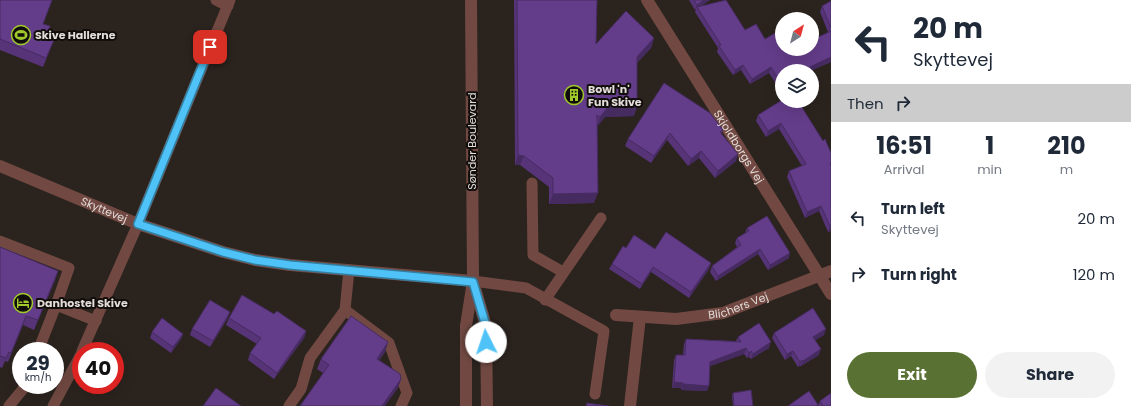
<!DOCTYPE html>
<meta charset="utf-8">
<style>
body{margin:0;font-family:Poppins,sans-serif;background:#f2f2f3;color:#1f2937;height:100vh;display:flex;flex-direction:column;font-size:15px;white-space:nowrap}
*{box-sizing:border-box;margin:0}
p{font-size:13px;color:#747a83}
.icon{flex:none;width:22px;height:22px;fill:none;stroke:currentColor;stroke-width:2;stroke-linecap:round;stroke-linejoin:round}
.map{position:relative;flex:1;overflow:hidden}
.details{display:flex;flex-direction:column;background:#fff;width:300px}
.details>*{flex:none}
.hud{background:#fff;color:#1f2937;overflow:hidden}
.needle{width:26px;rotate:36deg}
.fabs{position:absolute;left:775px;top:12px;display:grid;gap:8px}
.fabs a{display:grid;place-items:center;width:44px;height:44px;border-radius:50%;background:#fff;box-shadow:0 4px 16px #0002;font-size:20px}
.speed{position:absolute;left:12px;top:342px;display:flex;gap:8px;font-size:20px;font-weight:700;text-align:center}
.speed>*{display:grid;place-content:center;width:52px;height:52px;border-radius:50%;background:#fff;box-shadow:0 4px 16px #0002;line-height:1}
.speed small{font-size:10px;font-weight:400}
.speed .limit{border:6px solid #d22;background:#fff;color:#111}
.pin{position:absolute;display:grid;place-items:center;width:34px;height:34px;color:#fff;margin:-17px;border-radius:8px;box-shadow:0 2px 6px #0006}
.me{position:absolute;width:44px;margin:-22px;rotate:356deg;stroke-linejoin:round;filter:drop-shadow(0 0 3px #0008)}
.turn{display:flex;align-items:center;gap:14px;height:84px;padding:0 16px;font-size:18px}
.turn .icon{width:52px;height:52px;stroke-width:2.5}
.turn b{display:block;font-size:28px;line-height:34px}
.then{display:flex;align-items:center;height:38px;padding:0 16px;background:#0003;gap:8px;font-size:15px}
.eta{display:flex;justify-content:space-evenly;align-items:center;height:68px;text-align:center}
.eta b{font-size:24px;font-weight:700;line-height:28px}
.button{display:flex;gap:8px;margin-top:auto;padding:8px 16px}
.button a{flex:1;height:46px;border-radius:24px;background:#597132;color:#fff;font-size:16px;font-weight:700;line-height:46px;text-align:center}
.button a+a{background:#f2f2f3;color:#1f2937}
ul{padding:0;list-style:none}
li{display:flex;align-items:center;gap:12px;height:56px;padding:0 16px}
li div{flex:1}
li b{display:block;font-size:15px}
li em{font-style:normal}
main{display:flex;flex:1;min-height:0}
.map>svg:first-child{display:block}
</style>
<main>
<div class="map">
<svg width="831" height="406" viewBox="0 0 831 406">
<rect width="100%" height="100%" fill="#2b231e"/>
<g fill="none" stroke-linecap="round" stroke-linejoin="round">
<g stroke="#714942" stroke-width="11">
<path d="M216 0 228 6"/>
<path d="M532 183 533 255 563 272"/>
<path d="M0 241 69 268 56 305 96 321"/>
<path d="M473 281 526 288 604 331 595 394"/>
<path d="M545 300 601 218"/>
<path d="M345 310 389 343 407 393 401 406"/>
<path d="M38 351 56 305"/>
<path d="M82 351 138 224 196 82 230 0"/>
<path d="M9 406 23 389 24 385"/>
<path d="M53 406 81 354"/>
<path d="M289 406 301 389 310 358 345 310 349 270"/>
</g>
<g stroke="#714942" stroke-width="12">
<path id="s1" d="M647 0 831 294"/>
<path id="s2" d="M616 315 676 319 723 313 831 271"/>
<path d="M630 406 640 317"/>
</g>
<g stroke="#714942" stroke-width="12">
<path id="s3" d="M0 166 138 224 223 252 255 260 290 265 473 281"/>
<path d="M474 285 486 326 487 406"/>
<path d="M466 406V326L473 281 471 0"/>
</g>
</g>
<g fill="#563477">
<path d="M0 0 43 24 50 50 43 67 0 50Z"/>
<path d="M514 0H597L596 44 654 38 651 48 637 63 634 116 605 117 597 126 594 203 549 204V187L520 165H515Z"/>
<path d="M689 0H710L701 6 745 30 765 39 782 49H812L828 32 820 12 822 6 831 1V62L812 70 817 88 812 90V71H782V93L769 73 750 84 741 70 733 75 717 52 718 48 695 12 696 9 695 10Z"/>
<path d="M664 83 723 130 721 134 736 161 715 178 699 158 688 166 667 140 651 163 625 146 628 139Z"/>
<path d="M782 100 823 141 831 231 828 232 819 211 805 218 787 177 789 171 802 166 779 129 766 137 756 121 758 115Z"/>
<path d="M747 228 789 258 768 270 758 254 716 281 710 272 712 266 737 247 735 243 737 238 745 233Z"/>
<path d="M0 247 58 271 34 330 23 325 8 362 5 361 2 368 0 367Z"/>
<path d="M626 248 655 249 711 263 709 269 689 298 651 272 640 289 609 269 612 264Z"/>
<path d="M274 314 306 331 304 338 274 379 248 360 250 353 257 344 226 325 229 318Z"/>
<path d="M228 318 210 347 190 335 192 329Z"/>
<path d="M152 332 181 339 171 353 150 338Z"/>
<path d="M774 333 824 335 815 340 819 355 801 366H800L798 367 791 356 785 360 772 338Z"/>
<path d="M738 337 769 348 751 359 749 357 747 358 744 354 710 366 707 391 681 390V388H672L674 360 676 355H683L684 344 686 339 736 341Z"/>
<path d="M388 342 385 352 379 360 401 379 398 388 323 373 317 369 321 359Z"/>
<path d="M733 393 753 406H733L732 396Z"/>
<path d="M820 401 831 406H818Z"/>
</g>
<g fill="#462b61">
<path d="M704 0H710L698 8 697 7 695 10 697 5Z"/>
<path d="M654 38 651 48 633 67 637 57Z"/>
<path d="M831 57V62L810 71V67Z"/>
<path d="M743 65 741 70 733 75 735 70Z"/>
<path d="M771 67 769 73 750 84 752 79Z"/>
<path d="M819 82 817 88 812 90V86Z"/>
<path d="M608 107H637L634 116 605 117 597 127 600 117Z"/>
<path d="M781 123 779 129 766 137 768 131Z"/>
<path d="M670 133 667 140 651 163 654 156Z"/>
<path d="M701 151 699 158 688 166 691 159Z"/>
<path d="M738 154 736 161 715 178 718 171Z"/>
<path d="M518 155 524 156 520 165H515Z"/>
<path d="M598 193 594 203 549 204 553 194Z"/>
<path d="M821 206 819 211 805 218 807 212Z"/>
<path d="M830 226H831V231L828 232Z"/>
<path d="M760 249 758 254 716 281 718 276Z"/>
<path d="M790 253 789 258 768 270 770 265Z"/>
<path d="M711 263 709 269 689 298 691 292Z"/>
<path d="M653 267 651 272 640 289 642 284Z"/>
<path d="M58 271 55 281 34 330 38 320Z"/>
<path d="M230 312 228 318 210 347 213 341Z"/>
<path d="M26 316 23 325 8 362 11 353Z"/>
<path d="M826 329 824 335 811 343 813 337Z"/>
<path d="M306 331 304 338 274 379 277 373Z"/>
<path d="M183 334 181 339 171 353 173 347Z"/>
<path d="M388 342 385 352 374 368 377 359Z"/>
<path d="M771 342 769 348 751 359 753 354Z"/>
<path d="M746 348 744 354 708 367 710 362Z"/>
<path d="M821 349 819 355 801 366 803 361Z"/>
<path d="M751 351 749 357 747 358 749 353Z"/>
<path d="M793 351 791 356 785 360 787 354Z"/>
<path d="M802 360 800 366 798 367 800 362Z"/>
<path d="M401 379 398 388 385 406H382Z"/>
<path d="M674 382 683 383 681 388H672Z"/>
<path d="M683 384 709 386 707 391 681 390Z"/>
</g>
<g fill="#643d8a" stroke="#462b61">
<path d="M0 0H52L43 24 50 26 46 37 54 40 46 58 0 39Z"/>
<path d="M517 0H597L596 44 626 11 654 38 637 57V107H608L600 117 597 115 598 193 553 194V178L524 156 518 155Z"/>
<path d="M694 0H704L697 5Z"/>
<path d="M726 0 745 30 756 24 765 39 782 29V49H812V40L831 31V57L810 67 819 82 812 86V71H782V85L771 67 752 79 743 65 735 70 719 46 721 45 697 7Z"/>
<path d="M831 1V28L822 6Z"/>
<path d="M664 83 710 113 723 130 720 132 738 154 718 171 701 151 691 159 670 133 654 156 628 139Z"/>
<path d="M782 100 798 101 823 141 825 139 831 153V162L830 163 831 166V226H830L821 206 807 212 789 171 806 164 781 123 768 131 758 115Z"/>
<path d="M767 216 790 253 770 265 760 249 718 276 712 266 741 245 737 238 749 231 747 228Z"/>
<path d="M666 232 711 263 691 292 653 267 642 284 612 264 623 246 626 248 634 235 655 249Z"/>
<path d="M0 247 58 271 38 320 26 316 11 353 9 352 6 358 0 356Z"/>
<path d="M242 295 274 314 277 311 306 331 277 373 250 353 261 338 229 318Z"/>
<path d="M210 300 230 312 213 341 192 329Z"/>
<path d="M813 308 826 329 813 337 821 349 803 361 802 360 800 362 793 351 787 354 774 333Z"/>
<path d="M351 316 388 342 377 359 400 374 401 379 382 406H300L329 365 321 359Z"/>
<path d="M162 318 183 334 173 347 152 332Z"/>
<path d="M759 323 771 342 753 354 751 351 749 353 746 348 710 362 709 386 683 384V383L674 382 676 355H685L686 339 741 342 738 337Z"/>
<path d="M216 388 241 406H203Z"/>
<path d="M751 390 753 406H734L733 393Z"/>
<path d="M809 391 818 405 816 406H788Z"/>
<path d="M831 393V406H823L820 401Z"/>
<path d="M587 403 609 406H586Z"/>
</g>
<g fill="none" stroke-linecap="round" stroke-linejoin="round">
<defs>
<path id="route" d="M210 47 138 224 223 252 255 260 290 265 473 282 486 326V342"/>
</defs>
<use href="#route" stroke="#337fa1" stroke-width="10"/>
<use href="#route" stroke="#4fc3f7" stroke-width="7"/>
</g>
<defs>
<symbol id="stadium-ring" viewBox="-11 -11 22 22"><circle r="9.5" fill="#110d0b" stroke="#a0c92b" stroke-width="1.5"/><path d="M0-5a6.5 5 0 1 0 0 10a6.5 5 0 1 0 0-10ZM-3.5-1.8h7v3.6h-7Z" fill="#a0c92b"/></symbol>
<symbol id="building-ring" viewBox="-11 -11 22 22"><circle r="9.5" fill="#110d0b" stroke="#a0c92b" stroke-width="1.5"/><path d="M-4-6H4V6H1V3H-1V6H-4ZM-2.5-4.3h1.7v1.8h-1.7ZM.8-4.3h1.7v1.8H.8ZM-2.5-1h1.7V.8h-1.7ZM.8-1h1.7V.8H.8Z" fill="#a0c92b"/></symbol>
<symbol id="hotel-ring" viewBox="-11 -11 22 22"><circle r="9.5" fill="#110d0b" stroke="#a0c92b" stroke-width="1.5"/><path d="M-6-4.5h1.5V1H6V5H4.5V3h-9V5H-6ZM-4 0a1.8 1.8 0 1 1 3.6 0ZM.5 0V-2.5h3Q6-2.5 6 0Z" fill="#a0c92b"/></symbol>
</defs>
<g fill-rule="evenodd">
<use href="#stadium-ring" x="10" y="24" width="22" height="22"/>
<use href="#building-ring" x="563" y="84" width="22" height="22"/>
<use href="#hotel-ring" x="12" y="292" width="22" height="22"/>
</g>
<g text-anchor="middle" stroke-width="4" stroke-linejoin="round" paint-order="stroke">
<g font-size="11" font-weight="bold" fill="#e3ddda" stroke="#110d0b" text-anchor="start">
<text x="35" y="39">Skive Hallerne</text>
<text x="588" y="93">Bowl 'n'<tspan x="588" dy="13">Fun Skive</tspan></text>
<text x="37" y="307">Danhostel Skive</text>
</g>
<g font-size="11" fill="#e3ddda" stroke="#110d0b">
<text transform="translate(472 141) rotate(-90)" y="4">Sønder Boulevard</text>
<text dy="4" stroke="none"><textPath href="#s1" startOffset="173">Skjoldborgs Vej</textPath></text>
<text dy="4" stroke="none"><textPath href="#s3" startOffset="113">Skyttevej</textPath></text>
<text dy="4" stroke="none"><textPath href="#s2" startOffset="124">Blichers Vej</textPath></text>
</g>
</g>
</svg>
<div class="fabs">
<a><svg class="needle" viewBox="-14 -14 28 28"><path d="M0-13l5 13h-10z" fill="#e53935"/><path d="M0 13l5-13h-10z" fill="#747a83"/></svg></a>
<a><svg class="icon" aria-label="layers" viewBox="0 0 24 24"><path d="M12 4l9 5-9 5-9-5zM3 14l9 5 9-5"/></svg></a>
</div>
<div class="speed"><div>29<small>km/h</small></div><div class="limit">40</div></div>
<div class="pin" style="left:210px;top:47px;background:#d93025"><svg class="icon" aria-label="arrive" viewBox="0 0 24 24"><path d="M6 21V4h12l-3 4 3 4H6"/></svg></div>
<svg class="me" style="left:486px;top:342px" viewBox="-20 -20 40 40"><circle r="19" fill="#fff"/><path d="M0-13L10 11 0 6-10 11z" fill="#4fc3f7"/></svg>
</div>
<section class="details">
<div class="hud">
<div class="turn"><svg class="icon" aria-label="left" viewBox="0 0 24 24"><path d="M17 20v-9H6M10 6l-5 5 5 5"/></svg><div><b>20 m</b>Skyttevej</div></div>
<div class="then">Then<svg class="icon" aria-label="right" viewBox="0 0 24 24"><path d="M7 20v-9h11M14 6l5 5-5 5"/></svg></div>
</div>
<div class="eta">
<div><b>16:51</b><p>Arrival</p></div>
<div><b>1</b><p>min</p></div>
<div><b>210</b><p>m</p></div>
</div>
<ul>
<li><svg class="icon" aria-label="left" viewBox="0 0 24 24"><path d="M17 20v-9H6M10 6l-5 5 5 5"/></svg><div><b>Turn left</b><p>Skyttevej</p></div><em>20 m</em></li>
<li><svg class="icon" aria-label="right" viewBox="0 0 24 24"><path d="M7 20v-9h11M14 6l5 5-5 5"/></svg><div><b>Turn right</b></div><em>120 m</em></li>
</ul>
<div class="button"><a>Exit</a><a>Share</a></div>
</section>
</main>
